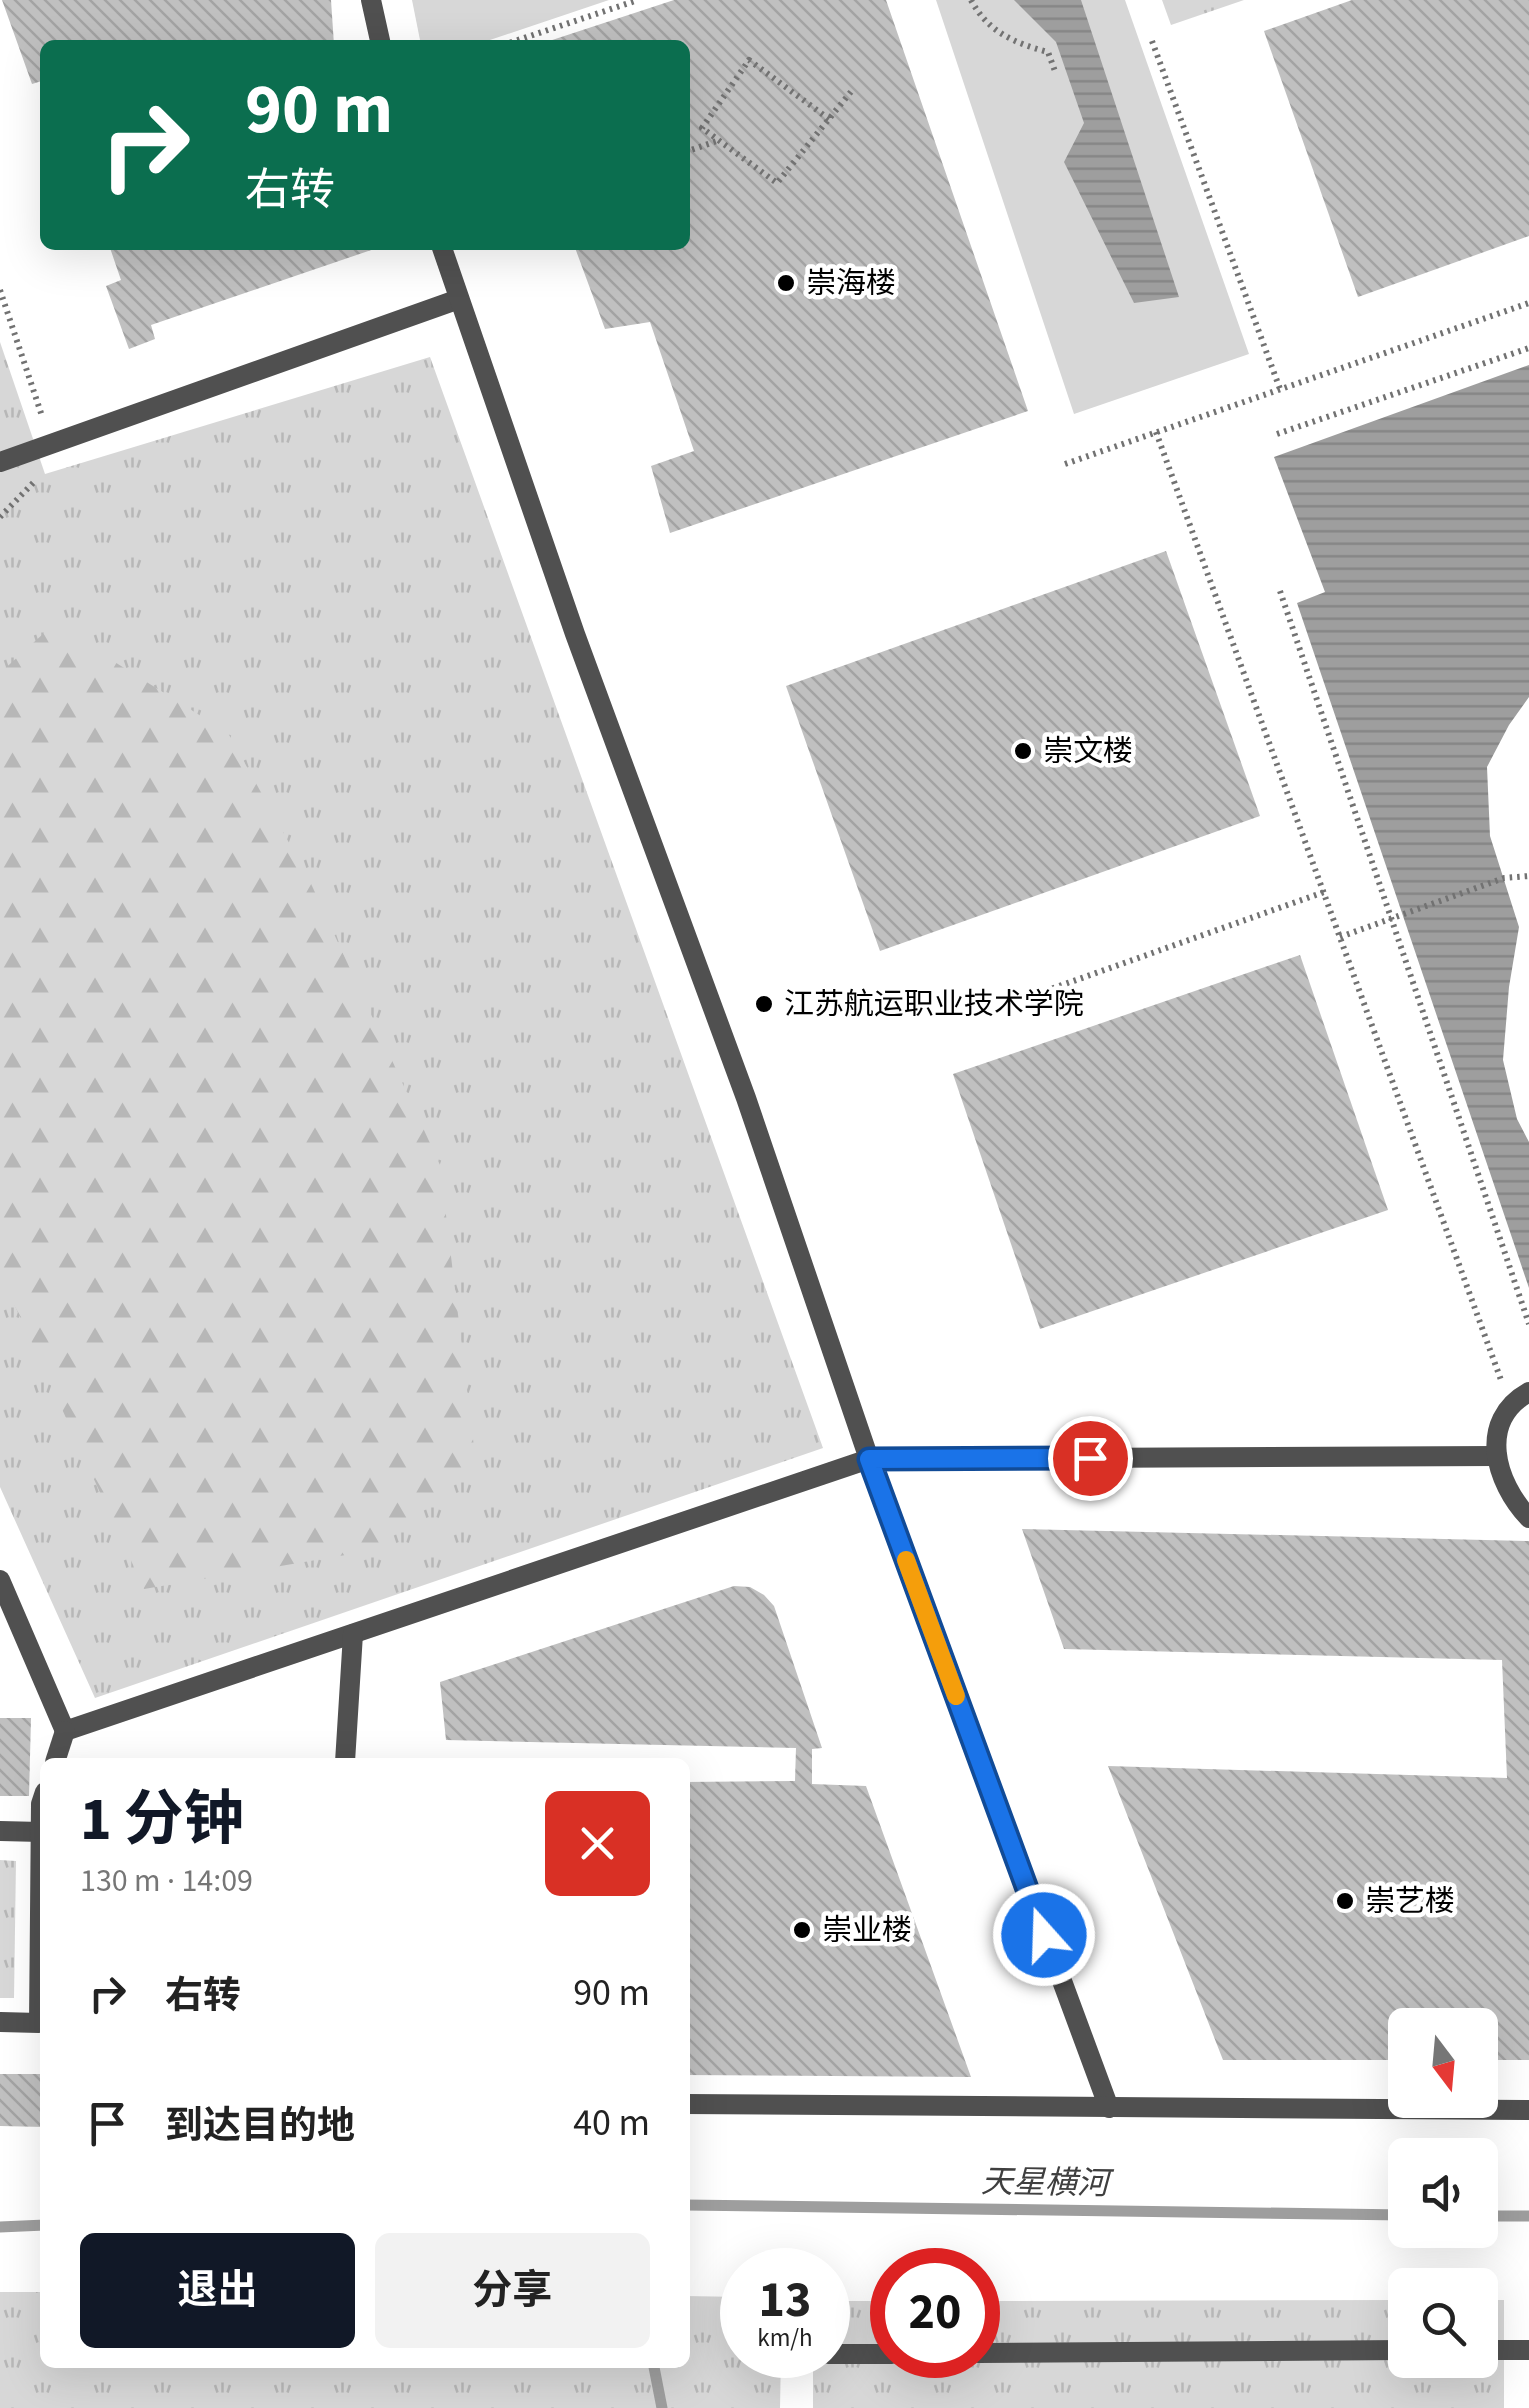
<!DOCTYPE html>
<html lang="zh">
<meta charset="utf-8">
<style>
body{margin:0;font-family:"Source Sans 3","Noto Sans SC",sans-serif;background:#f2f2f2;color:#222;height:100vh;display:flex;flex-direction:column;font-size:38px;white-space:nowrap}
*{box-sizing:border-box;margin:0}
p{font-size:32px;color:#767676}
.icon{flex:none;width:55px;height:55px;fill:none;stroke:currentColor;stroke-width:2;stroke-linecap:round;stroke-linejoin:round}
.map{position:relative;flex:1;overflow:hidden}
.side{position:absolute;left:40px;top:1758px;width:650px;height:610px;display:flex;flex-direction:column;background:#fff;border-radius:15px;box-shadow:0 10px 40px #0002}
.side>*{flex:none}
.guide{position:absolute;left:40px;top:40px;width:650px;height:210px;border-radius:15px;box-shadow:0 10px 40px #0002;background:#0b6e4f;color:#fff;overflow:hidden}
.needle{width:65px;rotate:164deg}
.controls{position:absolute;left:1388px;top:2008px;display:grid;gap:20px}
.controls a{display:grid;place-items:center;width:110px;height:110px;border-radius:15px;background:#fff;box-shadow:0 10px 40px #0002;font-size:50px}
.speed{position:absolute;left:720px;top:2248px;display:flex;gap:20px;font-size:50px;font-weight:700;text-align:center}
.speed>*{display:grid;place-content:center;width:130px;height:130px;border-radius:50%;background:#fff;box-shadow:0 10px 40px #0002;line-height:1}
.speed small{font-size:25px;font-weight:400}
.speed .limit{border:15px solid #d22;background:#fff;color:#111}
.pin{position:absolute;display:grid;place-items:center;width:85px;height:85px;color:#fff;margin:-42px;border:5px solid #fff;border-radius:50%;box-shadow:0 2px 10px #0007}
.me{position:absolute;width:110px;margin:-55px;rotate:340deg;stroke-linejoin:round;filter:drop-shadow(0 0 8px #0008)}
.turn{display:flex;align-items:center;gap:35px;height:210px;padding:0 40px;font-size:45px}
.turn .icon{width:130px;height:130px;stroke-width:2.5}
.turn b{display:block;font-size:70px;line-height:85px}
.round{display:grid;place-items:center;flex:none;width:105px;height:105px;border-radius:15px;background:#f2f2f2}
.summary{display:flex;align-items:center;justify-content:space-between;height:170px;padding:0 40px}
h1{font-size:60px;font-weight:700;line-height:75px;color:#111827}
.primary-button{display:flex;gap:20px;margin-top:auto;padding:20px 40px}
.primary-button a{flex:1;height:115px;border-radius:15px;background:#111827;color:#fff;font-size:40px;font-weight:700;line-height:115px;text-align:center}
.primary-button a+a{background:#f2f2f2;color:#222}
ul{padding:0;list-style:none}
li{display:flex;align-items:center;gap:30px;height:130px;padding:0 40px}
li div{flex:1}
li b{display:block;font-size:38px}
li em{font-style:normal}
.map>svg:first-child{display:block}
</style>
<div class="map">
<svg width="1529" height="2408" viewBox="0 0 1529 2408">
<defs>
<pattern id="grass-tufts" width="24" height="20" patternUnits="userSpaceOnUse" patternTransform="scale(2.5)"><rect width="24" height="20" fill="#d7d7d7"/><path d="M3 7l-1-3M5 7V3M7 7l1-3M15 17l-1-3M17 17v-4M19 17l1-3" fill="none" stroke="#b7b7b7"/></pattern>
<pattern id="forest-firs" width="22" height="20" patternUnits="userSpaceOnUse" patternTransform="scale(2.5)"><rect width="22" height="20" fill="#d7d7d7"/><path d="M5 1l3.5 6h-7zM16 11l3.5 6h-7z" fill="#b7b7b7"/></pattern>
<pattern id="water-rules" width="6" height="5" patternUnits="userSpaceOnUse" patternTransform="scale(2.5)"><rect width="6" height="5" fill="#9e9e9e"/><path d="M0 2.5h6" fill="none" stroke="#868686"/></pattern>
<pattern id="building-back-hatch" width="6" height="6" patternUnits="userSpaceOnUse" patternTransform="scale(2.5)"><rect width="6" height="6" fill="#c0c0c0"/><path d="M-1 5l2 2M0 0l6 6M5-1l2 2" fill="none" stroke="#a3a3a3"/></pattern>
</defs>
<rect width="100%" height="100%" fill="#fff"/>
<g fill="url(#grass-tufts)">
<path d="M1162 0H1244L1171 25Z"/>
<path d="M0 342 45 474 430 357 823 1448 95 1698 0 1487Z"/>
<path d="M0 1860 16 1861 14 1998H0Z"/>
<path d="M0 2292H45V2362H685V2296L742 2297V2355H781L780 2408H0Z"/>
<path d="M1405 2300V2360H1480V2300H1504V2408H813V2355H828V2301H892V2355H978V2301Z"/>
</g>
<path fill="url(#forest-firs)" d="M54 624 228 733 307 875 440 1165 476 1464 375 1550 144 1589 0 1273V673Z"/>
<g fill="#d7d7d7">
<path d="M412 0H609L475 45H421Z"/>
<path d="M936 0H1125L1249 354 1074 414Z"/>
</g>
<g fill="url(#water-rules)">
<path d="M1014 0H1081L1179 297 1134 303 1064 162 1084 123 1056 42Z"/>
<path d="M1529 365V697L1509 725 1487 767 1490 836 1519 927 1509 987 1503 1060 1517 1119 1529 1142V1288L1297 603 1325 592 1274 457Z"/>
</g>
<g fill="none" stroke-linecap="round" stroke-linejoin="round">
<g stroke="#9e9e9e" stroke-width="11">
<path d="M685 2205 1405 2215"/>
<path d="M1480 2216H1529"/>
<path d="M0 2227 45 2225"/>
<path d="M653 2362 662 2408"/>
</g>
</g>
<g fill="url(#building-back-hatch)">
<path d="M2 0H331L334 45H45V80L32 84Z"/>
<path d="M674 0H886L1028 411 670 533 651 466 694 451 650 322 605 329 574 245H685V45L540 44Z"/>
<path d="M1352 0H1529V236L1358 297 1264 31Z"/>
<path d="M109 245H383V246L151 325 155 339 129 349 106 286 121 280Z"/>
<path d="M1166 551 1260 816 880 951 786 686Z"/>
<path d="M1300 955 1388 1210 1040 1329 953 1074Z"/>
<path d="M1022 1529 1529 1541V2060H1480V2025H1405V2060H1223L1108 1766 1507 1778 1502 1660 1064 1649Z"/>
<path d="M734 1586 750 1587 764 1595 774 1606 822 1748 812 1749V1784L866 1786 971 2077 685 2075V1782L795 1781 796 1748 446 1740 440 1682Z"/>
<path d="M0 1718H31L29 1796H0Z"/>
<path d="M0 2074H45V2127L0 2126Z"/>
</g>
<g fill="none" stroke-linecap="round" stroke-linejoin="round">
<g stroke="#727272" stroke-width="6" stroke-dasharray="2.5 5" stroke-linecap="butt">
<path d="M971 0C988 32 1014 43 1048 52L1056 74"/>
<path d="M1152 41 1280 389"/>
<path d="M503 45 638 0"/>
<path d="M829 119 749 60 702 128 777 183 854 88"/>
<path d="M685 152 717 141"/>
<path d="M0 290 42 416"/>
<path d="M1156 432 1501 1380"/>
<path d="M1277 434 1529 348"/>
<path d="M1065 464 1529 303"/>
<path d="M0 517 34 482"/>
<path d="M1280 591 1529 1324"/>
<path d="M1340 937 1504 878 1529 876"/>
<path d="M1003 1006 1324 892"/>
</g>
<g stroke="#505050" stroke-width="20">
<path d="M0 462 459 299"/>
<path d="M0 1580 65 1731 869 1459 1109 2108"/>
<path d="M55 1762 65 1731"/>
<path d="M345 1762 353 1634"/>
<path d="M0 1831 41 1832"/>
<path d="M0 2022 39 2023 41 1804 45 1792"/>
<path d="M685 2104 1529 2110"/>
<path d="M1480 2350H1529"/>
<path d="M978 2353 1405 2350"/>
<path d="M828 2354H892"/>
</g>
<g stroke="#505050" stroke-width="20">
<path d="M371 0 381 45"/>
<path d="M441 245 575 634 746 1098 869 1459 1497 1456"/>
<path d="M1529 1392C1477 1421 1495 1482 1529 1518"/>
</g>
</g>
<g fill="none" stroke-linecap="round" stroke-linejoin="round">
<defs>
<path id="route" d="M1044 1935 869 1459 1090 1458"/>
</defs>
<use href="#route" stroke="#114b97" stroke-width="25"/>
<use href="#route" stroke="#1a73e8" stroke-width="18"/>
<path stroke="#f59e0b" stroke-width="18" d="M906 1560 956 1696"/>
</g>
<g fill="#000" stroke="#fff" stroke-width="4">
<circle cx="786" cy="283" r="10"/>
<circle cx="1023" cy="751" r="10"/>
<circle cx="764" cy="1004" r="10"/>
<circle cx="1345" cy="1901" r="10"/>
<circle cx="802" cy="1930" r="10"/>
</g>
<g text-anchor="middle" stroke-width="9" stroke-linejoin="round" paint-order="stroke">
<g font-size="30" fill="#000" stroke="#fff" text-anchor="start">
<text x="806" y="293">崇海楼</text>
<text x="1043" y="761">崇文楼</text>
<text x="784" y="1014">江苏航运职业技术学院</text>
<text x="1365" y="1911">崇艺楼</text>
<text x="822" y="1940">崇业楼</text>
</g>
<g font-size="32" font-style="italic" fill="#3f3f3f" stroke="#fff">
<text transform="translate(1045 2182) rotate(1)" y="11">天星横河</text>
</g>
</g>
</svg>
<div class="controls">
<a><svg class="needle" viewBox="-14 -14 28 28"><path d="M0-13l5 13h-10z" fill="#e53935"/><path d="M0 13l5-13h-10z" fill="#767676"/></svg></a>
<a><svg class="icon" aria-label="sound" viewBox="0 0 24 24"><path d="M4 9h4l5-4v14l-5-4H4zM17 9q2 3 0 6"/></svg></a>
<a><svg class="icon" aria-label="search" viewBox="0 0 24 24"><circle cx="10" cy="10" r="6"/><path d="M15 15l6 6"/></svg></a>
</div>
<div class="speed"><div>13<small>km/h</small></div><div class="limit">20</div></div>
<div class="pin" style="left:1090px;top:1458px;background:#d93025"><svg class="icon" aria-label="arrive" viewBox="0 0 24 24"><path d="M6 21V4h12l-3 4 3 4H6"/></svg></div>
<svg class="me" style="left:1044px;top:1935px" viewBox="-20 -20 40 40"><circle r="17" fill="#1a73e8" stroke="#fff" stroke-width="3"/><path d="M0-11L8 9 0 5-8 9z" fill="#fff"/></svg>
<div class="guide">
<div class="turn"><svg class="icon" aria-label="right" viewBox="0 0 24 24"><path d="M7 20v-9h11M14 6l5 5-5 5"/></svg><div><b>90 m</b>右转</div></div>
</div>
<section class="side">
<div class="summary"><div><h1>1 分钟</h1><p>130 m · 14:09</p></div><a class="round" style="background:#d93025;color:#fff"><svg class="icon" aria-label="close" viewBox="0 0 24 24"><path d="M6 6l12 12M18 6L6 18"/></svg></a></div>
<ul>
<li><svg class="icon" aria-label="right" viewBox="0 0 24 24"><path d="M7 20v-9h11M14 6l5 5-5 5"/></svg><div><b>右转</b></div><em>90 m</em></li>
<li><svg class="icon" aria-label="arrive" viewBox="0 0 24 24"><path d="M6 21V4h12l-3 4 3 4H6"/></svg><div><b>到达目的地</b></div><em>40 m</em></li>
</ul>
<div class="primary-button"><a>退出</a><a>分享</a></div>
</section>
</div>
